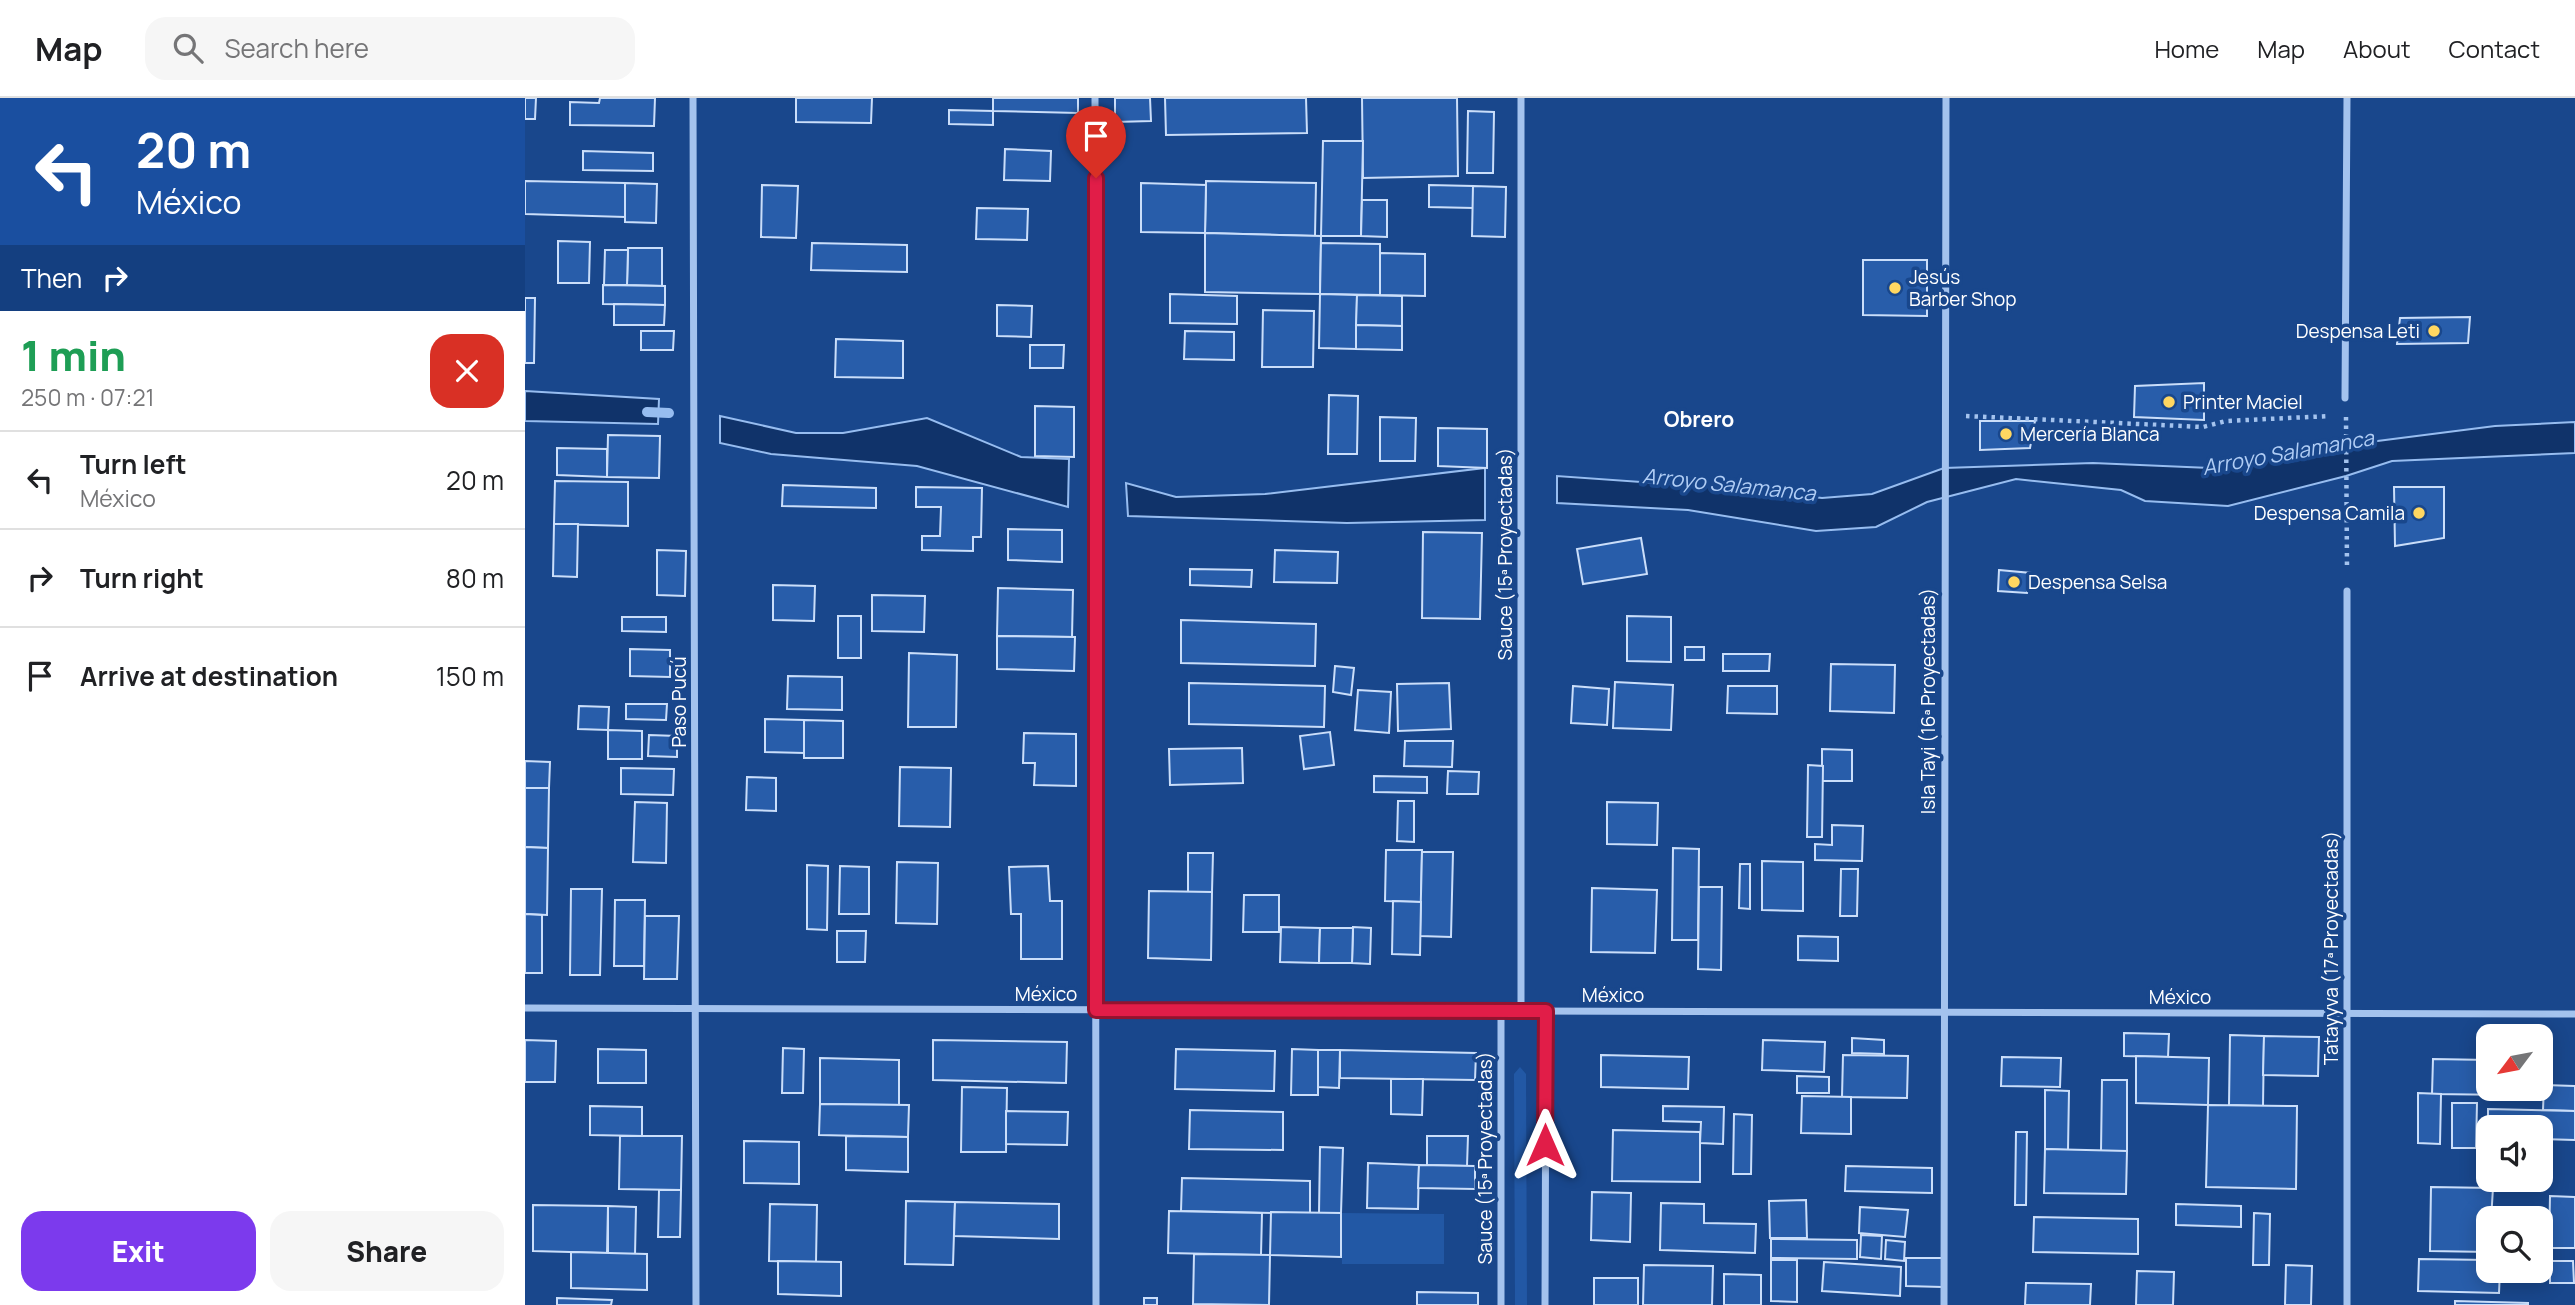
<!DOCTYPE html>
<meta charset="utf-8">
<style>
body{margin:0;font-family:Manrope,sans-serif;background:#f6f6f6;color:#202124;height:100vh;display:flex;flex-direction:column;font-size:26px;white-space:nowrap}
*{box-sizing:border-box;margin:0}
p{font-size:23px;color:#757577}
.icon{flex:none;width:38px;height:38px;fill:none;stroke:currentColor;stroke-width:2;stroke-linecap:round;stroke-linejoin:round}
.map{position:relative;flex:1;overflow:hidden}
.details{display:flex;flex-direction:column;background:#fff;width:525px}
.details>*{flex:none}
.guide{background:#1a4fa0;color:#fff;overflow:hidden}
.needle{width:46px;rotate:238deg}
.fabs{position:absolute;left:1951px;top:926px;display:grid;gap:14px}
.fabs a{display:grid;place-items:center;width:77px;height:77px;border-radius:14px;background:#fff;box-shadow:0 4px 18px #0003;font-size:35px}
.pin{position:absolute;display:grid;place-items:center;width:60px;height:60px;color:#fff;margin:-72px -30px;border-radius:50% 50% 50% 0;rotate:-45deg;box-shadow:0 0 7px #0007}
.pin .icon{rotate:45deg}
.me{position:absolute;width:77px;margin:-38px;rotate:0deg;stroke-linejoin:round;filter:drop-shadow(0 0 5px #0008)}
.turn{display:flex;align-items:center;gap:24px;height:147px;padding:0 21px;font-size:32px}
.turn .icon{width:91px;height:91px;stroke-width:2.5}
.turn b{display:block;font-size:49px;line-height:60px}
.then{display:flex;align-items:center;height:66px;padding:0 21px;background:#0003;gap:14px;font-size:26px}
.round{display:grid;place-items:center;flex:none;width:74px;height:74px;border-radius:21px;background:#f6f6f6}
.summary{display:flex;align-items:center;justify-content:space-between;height:119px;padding:0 21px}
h1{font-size:42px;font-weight:800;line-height:52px;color:#1e9e55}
.cta{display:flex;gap:14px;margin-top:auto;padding:14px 21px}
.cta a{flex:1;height:80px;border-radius:21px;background:#7c3aed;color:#fff;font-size:28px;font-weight:800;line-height:80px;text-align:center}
.cta a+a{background:#f6f6f6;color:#202124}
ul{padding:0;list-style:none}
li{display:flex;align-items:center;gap:21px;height:98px;padding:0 21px;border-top:2px solid #e0e0e0}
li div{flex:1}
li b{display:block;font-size:26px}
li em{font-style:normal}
header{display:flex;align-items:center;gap:42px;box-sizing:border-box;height:98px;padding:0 35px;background:#fff;border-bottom:2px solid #e0e0e0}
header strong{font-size:33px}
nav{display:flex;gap:38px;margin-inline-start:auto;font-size:24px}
.search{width:490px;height:63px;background:#f6f6f6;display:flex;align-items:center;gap:18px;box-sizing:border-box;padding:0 24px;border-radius:21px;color:#757577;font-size:26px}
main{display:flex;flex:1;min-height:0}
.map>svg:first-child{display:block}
</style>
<header>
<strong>Map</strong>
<div class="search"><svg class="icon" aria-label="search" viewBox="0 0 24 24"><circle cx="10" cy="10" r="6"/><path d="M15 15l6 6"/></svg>Search here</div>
<nav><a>Home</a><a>Map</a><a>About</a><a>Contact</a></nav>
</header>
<main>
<section class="details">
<div class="guide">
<div class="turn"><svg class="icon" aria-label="left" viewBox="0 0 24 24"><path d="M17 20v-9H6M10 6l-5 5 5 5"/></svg><div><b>20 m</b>México</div></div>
<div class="then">Then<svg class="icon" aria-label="right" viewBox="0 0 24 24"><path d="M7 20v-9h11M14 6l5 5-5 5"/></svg></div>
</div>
<div class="summary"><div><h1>1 min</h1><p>250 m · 07:21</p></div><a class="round" style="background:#d93025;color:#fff"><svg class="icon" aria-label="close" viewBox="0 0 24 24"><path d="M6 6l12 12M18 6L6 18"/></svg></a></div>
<ul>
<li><svg class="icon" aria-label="left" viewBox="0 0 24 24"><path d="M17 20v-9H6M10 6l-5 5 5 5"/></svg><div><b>Turn left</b><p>México</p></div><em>20 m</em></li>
<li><svg class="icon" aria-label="right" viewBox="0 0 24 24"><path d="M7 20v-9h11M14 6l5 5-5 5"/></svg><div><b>Turn right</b></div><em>80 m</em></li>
<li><svg class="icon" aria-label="arrive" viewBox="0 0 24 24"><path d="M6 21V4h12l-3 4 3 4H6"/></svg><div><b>Arrive at destination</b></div><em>150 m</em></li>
</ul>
<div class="cta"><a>Exit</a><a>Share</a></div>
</section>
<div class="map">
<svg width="2050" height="1207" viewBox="0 0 2050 1207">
<rect width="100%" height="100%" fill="#19478c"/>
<g fill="#2258a5">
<path d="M995 969 1001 976 1002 1207H990L989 976Z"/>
<path d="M816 1115 919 1116V1166H817Z"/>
</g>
<g fill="#10336a" stroke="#97bdf0" stroke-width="2">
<path d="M0 293 134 301 133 326 0 323Z"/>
<path d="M195 318 271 335H318L402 320 496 359 544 361 543 409 392 368 246 356 195 345Z"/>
<path d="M2050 324V355L1867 363 1821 378 1703 408 1620 403 1596 392 1491 381 1402 404 1351 429 1291 433 1163 412 1032 405V378L1229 392 1297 400 1347 396 1419 370 1568 365 1685 370 1821 347 1970 328Z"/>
<path d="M960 370V422L822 425 603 418 601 385 651 399 740 396Z"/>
</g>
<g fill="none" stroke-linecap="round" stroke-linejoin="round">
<path stroke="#97bdf0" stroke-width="10" d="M122 314 144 315"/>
</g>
<g fill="#285daa" stroke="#cadefa" stroke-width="2">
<path d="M0 0H11L10 21H0Z"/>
<path d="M75 0H130L129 28 45 27V4L74 5Z"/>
<path d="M271 0H347L346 25 271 24Z"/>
<path d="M468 0H553V15L468 13Z"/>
<path d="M590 0H625L626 23 590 24Z"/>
<path d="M640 0H781L782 35 641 37Z"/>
<path d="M837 0H932L933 78 838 80Z"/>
<path d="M424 12 468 13V27L424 26Z"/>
<path d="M943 13 969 14 968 75H942Z"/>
<path d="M798 43H838L836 138H796Z"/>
<path d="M480 51 526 53 525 83 479 82Z"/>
<path d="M58 53 128 55V73L58 72Z"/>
<path d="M0 83 100 85V119L0 116Z"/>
<path d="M681 83 791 85 790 138 680 135Z"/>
<path d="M100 85 132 86 131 125 100 124Z"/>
<path d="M616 85 681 87 680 135 616 134Z"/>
<path d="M237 87 273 88 271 140 236 139Z"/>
<path d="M904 87 948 88V110L904 109Z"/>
<path d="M948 88 981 89 980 139 947 138Z"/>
<path d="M837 102H862V139L836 138Z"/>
<path d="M452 110 503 111 502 142 451 141Z"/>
<path d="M680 135 796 138 795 196 680 194Z"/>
<path d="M33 143 65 144 64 185H33Z"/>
<path d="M287 145 382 147V174L286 172Z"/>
<path d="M796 145 855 146V197L795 196Z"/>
<path d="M103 150H137V188L102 187Z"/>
<path d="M80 152H103L102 187H79Z"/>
<path d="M855 155 900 156V198L855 197Z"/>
<path d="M1338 162H1402V218L1338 217Z"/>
<path d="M78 187 140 188V207L78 206Z"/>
<path d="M645 196 712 198V226L645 225Z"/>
<path d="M795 196 832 197 831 251 794 250Z"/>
<path d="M832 197 877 198V228L831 227Z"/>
<path d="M0 200H10L9 265H0Z"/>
<path d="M89 206 140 207 139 227H89Z"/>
<path d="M472 207 507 208 506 239 472 238Z"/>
<path d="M738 212 789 213 788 269H737Z"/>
<path d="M1945 219 1943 245 1872 246 1875 220Z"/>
<path d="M831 227 877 228V252L831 251Z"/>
<path d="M116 233H149L148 252H116Z"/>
<path d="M660 233 709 234V262L659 261Z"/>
<path d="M311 241 378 243V280L310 279Z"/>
<path d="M505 247H539L538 270H505Z"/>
<path d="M1679 285V322L1609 319 1610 288Z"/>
<path d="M804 297 833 298 832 356H803Z"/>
<path d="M510 308 549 309V359L510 358Z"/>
<path d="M855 319 891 320 890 363H855Z"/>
<path d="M1455 323H1510L1505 350 1455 352Z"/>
<path d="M913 330 962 331V370L913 368Z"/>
<path d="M83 337 135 338 134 380 82 379Z"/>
<path d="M32 350 82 351V379L32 377Z"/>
<path d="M30 383 103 384V428L29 426Z"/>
<path d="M258 387 351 390V410L257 408Z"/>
<path d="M391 389 457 390 456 439H448V453L397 452V438H415L416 409H391Z"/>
<path d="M1869 389H1919V440L1870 448Z"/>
<path d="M29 426H53L52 479 28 478Z"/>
<path d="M483 431 537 432V464L483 462Z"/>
<path d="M898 434 957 435 955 521 897 520Z"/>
<path d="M1116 440 1122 476 1058 486 1052 451Z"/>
<path d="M132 452 161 453 160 498 132 497Z"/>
<path d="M750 452 813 454 812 485 749 484Z"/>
<path d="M665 471 727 472 726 489 665 487Z"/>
<path d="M1474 472 1506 475 1502 495 1473 493Z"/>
<path d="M248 487 290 488 289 523 248 522Z"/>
<path d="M473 490 548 492 547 539 472 538Z"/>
<path d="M347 497 400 498 399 534 347 533Z"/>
<rect x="313" y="518" width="23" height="42"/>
<path d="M1102 518 1146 519V564L1102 563Z"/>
<path d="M97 519H141V534L97 533Z"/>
<path d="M656 522 791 526 790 568 656 565Z"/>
<path d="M472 538 550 539 549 573 472 571Z"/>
<rect x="1160" y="549" width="19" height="13"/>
<path d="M105 551 145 552V579L105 578Z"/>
<path d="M384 555 432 557 431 629H383Z"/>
<path d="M1198 556H1245L1244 573H1198Z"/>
<path d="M1306 566 1370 567 1369 615 1305 613Z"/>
<path d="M810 568 829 570 826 597 808 594Z"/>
<path d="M263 578 317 579V612L262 611Z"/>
<path d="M1090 584 1148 587 1146 632 1088 630Z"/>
<path d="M664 585 800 588 799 629 664 626Z"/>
<path d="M924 585 926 631 873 633 872 586Z"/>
<path d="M1048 588 1084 591 1082 627 1046 625Z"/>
<path d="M1203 588H1252V616L1202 615Z"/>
<path d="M833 592 866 594 864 635 830 632Z"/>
<path d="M101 606H142L141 622 101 621Z"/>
<path d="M54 608 84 609 83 632 53 631Z"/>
<path d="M240 621 279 622V655L240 654Z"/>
<path d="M279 622 318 623V660H279Z"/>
<path d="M83 632 117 633V661H83Z"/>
<path d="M805 634 809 667 779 671 775 638Z"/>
<path d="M499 635 551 636V688L509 687 510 665H498Z"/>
<path d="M124 637 152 638V659L123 658Z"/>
<path d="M880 643H928L927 669 879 668Z"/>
<path d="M717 650 718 685 645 687 644 651Z"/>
<path d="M1297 651 1327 652V683H1297Z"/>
<path d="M0 663 25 664 24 690H0Z"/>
<path d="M1283 667 1298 668 1297 739H1282Z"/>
<path d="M375 669 426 670 425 729 374 728Z"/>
<path d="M96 670 149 671 148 697 96 696Z"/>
<path d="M923 673 954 674 953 696H922Z"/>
<path d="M849 678 902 679V695L849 694Z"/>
<path d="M222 679 251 680V713L221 712Z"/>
<path d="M0 690H24L23 750 0 749Z"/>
<path d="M873 703H889V744L872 743Z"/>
<path d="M110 704 142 705 141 765 108 764Z"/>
<path d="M1082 704 1133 705 1132 747 1082 746Z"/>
<path d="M1307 727 1338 728 1337 763 1290 762V746L1307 747Z"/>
<path d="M0 749 23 750 22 817 0 816Z"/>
<path d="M1148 750 1174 751 1173 842H1147Z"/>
<path d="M861 752H897L896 804 860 803Z"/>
<path d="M897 754H928L926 839 895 838Z"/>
<path d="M663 755H688L687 794H663Z"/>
<path d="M1237 763 1278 764V813L1237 812Z"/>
<path d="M372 764 413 765 412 826 371 825Z"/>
<path d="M1215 766H1225V811L1214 810Z"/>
<path d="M282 767 303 768 302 832 282 831Z"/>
<path d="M315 768 344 769V816H314Z"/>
<path d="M523 768 525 803H537V861H496V816H486L484 769Z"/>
<path d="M1316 771H1333L1332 818H1315Z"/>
<path d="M1174 789H1197L1196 872 1173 871Z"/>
<path d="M1067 790 1132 792 1130 855 1066 854Z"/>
<path d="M46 791H77L75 877H45Z"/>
<path d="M624 793 687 794 686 862 623 860Z"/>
<path d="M719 797H754V834H718Z"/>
<path d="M90 802H120L119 868H89Z"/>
<path d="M868 803 896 804 895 857 867 856Z"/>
<path d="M0 816 17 817V875H0Z"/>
<path d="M120 818H154L152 881H119Z"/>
<path d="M756 829 795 830 794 865 755 864Z"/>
<path d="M828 829 846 830 845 866 827 865Z"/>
<path d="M795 830H828L827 865H794Z"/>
<path d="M312 833H341L340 864H312Z"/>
<path d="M1273 838 1313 839V863L1273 862Z"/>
<path d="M1599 935 1644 936 1643 959 1599 958Z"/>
<path d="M1705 937 1739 938 1738 1008 1704 1007Z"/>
<path d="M1739 938 1794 939 1793 978 1738 977Z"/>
<path d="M1327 940 1359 942V956L1327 955Z"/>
<path d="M0 942 31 943 30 984H0Z"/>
<path d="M408 942 542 944 541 985 408 982Z"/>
<path d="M1238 942 1300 944 1299 974 1237 972Z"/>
<path d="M258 950 279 951 278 995H257Z"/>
<path d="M73 951 121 952V985H73Z"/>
<path d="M651 951 750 953 749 993 650 991Z"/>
<path d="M767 951 793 952V997H766Z"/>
<path d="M793 952H815L814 990 793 989Z"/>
<path d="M815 952 951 955 950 982 815 980Z"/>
<path d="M1076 957 1164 959 1163 991 1076 989Z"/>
<path d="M1318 957 1383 958 1382 1000 1317 999Z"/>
<path d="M1611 958 1684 960 1683 1007 1611 1005Z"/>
<path d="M1477 959 1536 960 1535 989 1476 988Z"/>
<path d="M295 960 374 962V1007L295 1006Z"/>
<path d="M1908 961 1964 962V990H1987V997L1907 996Z"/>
<path d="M1272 978 1304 979V995H1272Z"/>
<path d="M866 981H898L897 1017 866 1016Z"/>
<path d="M1577 982H1602V1053H1576Z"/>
<path d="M2019 987 2050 988V1013L2018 1012Z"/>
<path d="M437 989 482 990 481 1054H436Z"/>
<path d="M1520 992 1544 993 1543 1052 1520 1051Z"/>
<path d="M1893 995 1916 996 1915 1046 1893 1045Z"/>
<path d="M1277 998 1326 999V1036L1276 1035Z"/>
<path d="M1927 1005H1952L1951 1050H1927Z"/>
<path d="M295 1006 384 1007 383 1039 294 1037Z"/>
<path d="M1683 1007 1772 1008 1771 1091 1681 1089Z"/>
<path d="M65 1008 117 1009V1038L65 1037Z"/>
<path d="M1138 1008 1199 1009 1198 1046 1175 1045 1176 1024 1138 1023Z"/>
<path d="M1963 1011 2050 1013V1042L2016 1041V1029H1964L1963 1040Z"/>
<path d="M665 1012 758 1014V1052L664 1051Z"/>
<path d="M481 1013 543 1014 542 1047 481 1046Z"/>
<path d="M1209 1016 1227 1017 1226 1076H1208Z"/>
<path d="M1088 1032 1175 1034V1084L1087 1083Z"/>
<path d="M1491 1034H1502L1501 1107H1490Z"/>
<path d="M95 1038H157L156 1092 94 1091Z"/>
<path d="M321 1038 383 1039V1074L321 1072Z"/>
<path d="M902 1038H943L942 1068 902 1067Z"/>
<path d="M219 1043 274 1044V1086L219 1085Z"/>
<path d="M795 1049 818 1050 816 1115H794Z"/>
<path d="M1520 1051 1602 1053 1601 1096 1519 1095Z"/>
<path d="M843 1065 894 1067 893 1111 842 1110Z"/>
<path d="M894 1067 950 1068V1091L893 1090Z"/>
<path d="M1321 1068 1407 1070V1095L1320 1093Z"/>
<path d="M657 1080 785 1083V1116L656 1113Z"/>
<path d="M1906 1089 1968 1090 1964 1154 1905 1153Z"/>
<path d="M134 1092H156L155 1139H133Z"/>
<path d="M1067 1094 1106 1095 1105 1144 1066 1142Z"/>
<path d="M2025 1098 2050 1099V1150H2024Z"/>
<path d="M1281 1102 1282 1140H1245L1244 1103Z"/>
<path d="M381 1103 430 1104 428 1167 380 1166Z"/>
<path d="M430 1104 534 1106V1141L429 1138Z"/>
<path d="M1136 1105 1179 1106V1125L1231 1126 1230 1155 1135 1152Z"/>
<path d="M245 1106 292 1107 291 1164 244 1163Z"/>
<path d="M1651 1106 1716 1108V1129L1651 1127Z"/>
<path d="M8 1107 83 1108 82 1155 8 1153Z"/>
<path d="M83 1108 111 1109 110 1157H83Z"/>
<path d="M1335 1109 1383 1112 1380 1139 1334 1135Z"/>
<path d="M644 1113 737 1115 736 1157 643 1155Z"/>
<path d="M746 1114 816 1115V1159L745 1157Z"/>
<path d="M1729 1115 1745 1116 1744 1167H1728Z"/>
<path d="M1509 1119 1613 1121V1156L1508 1154Z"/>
<path d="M1336 1137 1357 1138 1356 1161 1335 1159Z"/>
<path d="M1246 1141 1332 1142V1161L1246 1160Z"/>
<path d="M1361 1142 1380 1144 1379 1163 1360 1161Z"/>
<path d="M46 1154 122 1156V1192L46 1190Z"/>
<path d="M669 1156 745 1157 744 1207 668 1206Z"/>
<path d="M1381 1160H1418L1417 1189 1381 1188Z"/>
<path d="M1894 1161 1964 1162V1172H1975L1974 1195 1893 1193Z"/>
<path d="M1246 1162H1272V1204L1246 1203Z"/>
<path d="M253 1163 316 1164V1198L253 1196Z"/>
<path d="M2025 1163H2048L2049 1185H2025Z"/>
<path d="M1299 1164 1376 1169 1375 1198 1297 1193Z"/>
<path d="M1119 1167 1188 1168 1187 1207H1118Z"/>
<path d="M1761 1167 1787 1168 1786 1207H1760Z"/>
<path d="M1612 1173 1649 1174 1648 1207H1611Z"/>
<path d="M1199 1176 1236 1177V1207H1199Z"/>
<rect x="1069" y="1180" width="44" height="27"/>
<path d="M1501 1185 1566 1186 1565 1207H1500Z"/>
<path d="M892 1194 953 1195V1207H892Z"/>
<path d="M32 1200 87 1202 86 1207H32Z"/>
<rect x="619" y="1200" width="13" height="7"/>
<path d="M1930 1203 2003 1205V1207H1930Z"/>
</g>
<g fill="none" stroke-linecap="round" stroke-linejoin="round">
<g stroke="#a4c3ee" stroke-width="4.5" stroke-dasharray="3.5 5" stroke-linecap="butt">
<path d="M1441 318 1678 329 1701 323 1805 318"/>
<path d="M1821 319 1822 471"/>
</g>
<g stroke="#a4c3ee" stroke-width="7">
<path d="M168 0 171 1207"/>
<path d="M570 0 571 1207"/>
<path d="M996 0V913"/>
<path d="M1820 300 1822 0"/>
<path d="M0 910 2050 916"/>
<path d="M976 1207V912"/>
<path d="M1020 1207 1021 913"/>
<path d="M1419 1207 1421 0"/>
<path d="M1822 1207V493"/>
</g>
</g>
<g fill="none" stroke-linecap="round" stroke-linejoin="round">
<defs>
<path id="route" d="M571 80V912L1021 913 1020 1047"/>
</defs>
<use href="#route" stroke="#92132f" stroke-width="18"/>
<use href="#route" stroke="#e11d48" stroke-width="12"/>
</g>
<g fill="#ffd761" stroke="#19478c" stroke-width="2.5">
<circle cx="1370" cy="190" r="7"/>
<circle cx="1909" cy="233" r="7"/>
<circle cx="1644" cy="304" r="7"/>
<circle cx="1481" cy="336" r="7"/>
<circle cx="1894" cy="415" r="7"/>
<circle cx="1489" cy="484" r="7"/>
</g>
<g text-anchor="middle" stroke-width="7" stroke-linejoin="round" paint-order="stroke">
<g font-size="19" fill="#fff" stroke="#19478c" text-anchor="start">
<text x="1384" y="186">Jesús<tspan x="1384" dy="22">Barber Shop</tspan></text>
<text x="1895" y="240" text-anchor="end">Despensa Leti</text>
<text x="1658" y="311">Printer Maciel</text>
<text x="1495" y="343">Mercería Blanca</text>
<text x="1880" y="422" text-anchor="end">Despensa Camila</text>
<text x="1503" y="491">Despensa Selsa</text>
</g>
<g font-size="19" fill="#fff" stroke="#19478c">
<text transform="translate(980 456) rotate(-90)" y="7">Sauce (15ª Proyectadas)</text>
<text transform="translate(1403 603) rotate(-90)" y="7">Isla Tayi (16ª Proyectadas)</text>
<text transform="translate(154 604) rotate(-90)" y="7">Paso Pucú</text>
<text transform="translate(1806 850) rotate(-90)" y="7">Tatayyva (17ª Proyectadas)</text>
<text x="521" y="903">México</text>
<text x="1088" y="904">México</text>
<text x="1655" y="906">México</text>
<text transform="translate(960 1060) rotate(-90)" y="7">Sauce (15ª Proyectadas)</text>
</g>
<g font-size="21" font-weight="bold" fill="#fff" stroke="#19478c">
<text x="1174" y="329">Obrero</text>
</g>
<g font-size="21" font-style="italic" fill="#b0cdf5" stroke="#19478c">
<text transform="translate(1763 355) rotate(-10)" y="7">Arroyo Salamanca</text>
<text transform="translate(1204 387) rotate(6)" y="7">Arroyo Salamanca</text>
</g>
</g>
</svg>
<div class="fabs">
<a><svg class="needle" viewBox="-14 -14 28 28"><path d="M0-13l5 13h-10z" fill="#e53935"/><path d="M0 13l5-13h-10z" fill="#757577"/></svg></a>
<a><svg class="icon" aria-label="sound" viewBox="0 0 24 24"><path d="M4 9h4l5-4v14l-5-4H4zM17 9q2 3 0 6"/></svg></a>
<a><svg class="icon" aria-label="search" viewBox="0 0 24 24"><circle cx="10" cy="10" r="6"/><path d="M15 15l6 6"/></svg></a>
</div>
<div class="pin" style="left:571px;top:80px;background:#d93025"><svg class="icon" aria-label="arrive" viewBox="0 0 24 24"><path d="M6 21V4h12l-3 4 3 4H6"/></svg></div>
<svg class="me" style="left:1020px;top:1047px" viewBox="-20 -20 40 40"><path d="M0-17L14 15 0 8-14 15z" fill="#e11d48" stroke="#fff" stroke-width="4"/></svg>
</div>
</main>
